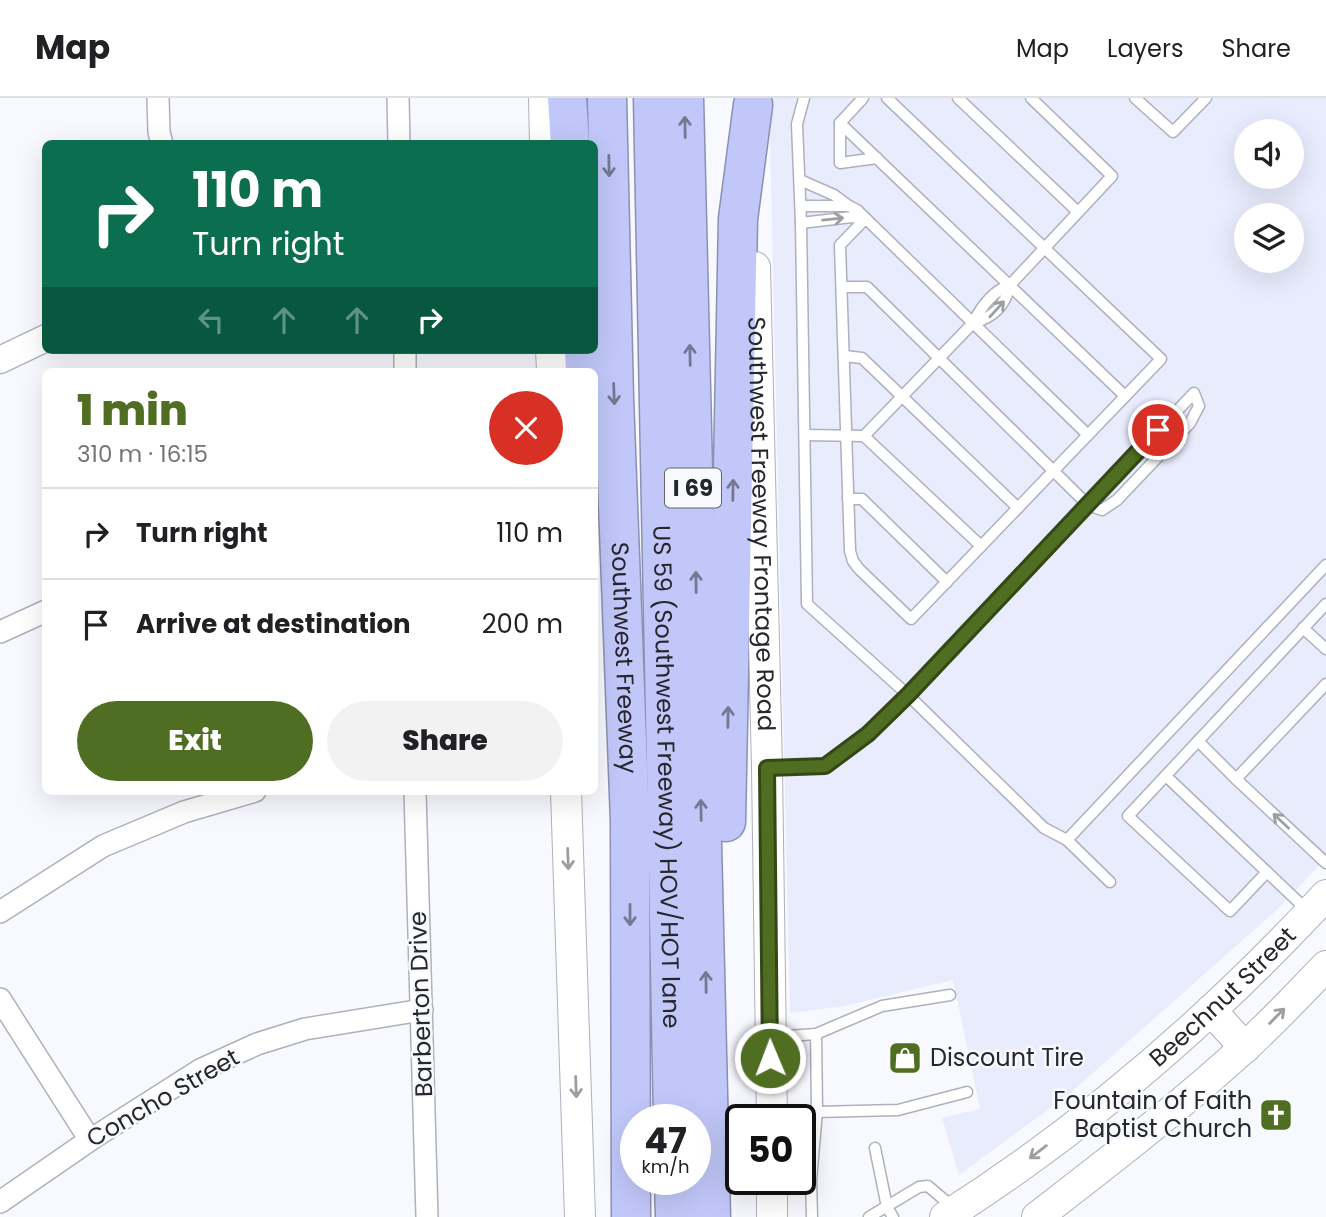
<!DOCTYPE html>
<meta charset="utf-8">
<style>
body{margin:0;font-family:Poppins,sans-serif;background:#f2f2f2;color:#202124;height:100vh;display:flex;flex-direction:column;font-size:26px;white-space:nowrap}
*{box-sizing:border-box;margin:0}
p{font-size:23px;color:#757577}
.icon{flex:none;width:38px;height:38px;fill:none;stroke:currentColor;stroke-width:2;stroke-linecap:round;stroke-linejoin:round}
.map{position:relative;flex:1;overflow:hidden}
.details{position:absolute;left:42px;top:270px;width:556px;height:427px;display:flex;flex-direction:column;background:#fff;border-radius:10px;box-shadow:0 7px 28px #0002}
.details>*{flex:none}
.guide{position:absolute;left:42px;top:42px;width:556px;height:214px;border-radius:10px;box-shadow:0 7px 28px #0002;background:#0b6e4f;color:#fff;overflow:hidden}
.controls{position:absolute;left:1234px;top:21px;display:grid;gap:14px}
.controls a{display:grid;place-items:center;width:70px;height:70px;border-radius:50%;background:#fff;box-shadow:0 7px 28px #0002;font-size:35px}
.speed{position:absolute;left:620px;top:1006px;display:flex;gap:14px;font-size:35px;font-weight:700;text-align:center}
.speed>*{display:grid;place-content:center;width:91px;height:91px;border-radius:50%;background:#fff;box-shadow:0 7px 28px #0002;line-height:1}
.speed small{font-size:18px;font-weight:400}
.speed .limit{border:4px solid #111;border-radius:10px;background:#fff;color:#111}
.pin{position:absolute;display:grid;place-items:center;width:60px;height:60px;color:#fff;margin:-30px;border:4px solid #fff;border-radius:50%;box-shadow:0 2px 7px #0007}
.me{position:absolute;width:77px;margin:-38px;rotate:359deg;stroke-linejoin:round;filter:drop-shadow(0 0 5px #0008)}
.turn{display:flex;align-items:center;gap:24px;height:147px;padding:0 35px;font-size:32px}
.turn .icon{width:91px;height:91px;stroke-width:2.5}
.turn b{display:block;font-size:49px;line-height:60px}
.lanes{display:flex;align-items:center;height:66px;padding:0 35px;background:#0003;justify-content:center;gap:35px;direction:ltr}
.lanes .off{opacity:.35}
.round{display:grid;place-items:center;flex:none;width:74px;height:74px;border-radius:37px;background:#f2f2f2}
.headline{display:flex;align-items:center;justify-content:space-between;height:119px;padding:0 35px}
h1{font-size:42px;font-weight:800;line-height:52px;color:#506e22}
.action{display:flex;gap:14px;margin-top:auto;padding:14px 35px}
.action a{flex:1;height:80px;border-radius:42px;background:#506e22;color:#fff;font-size:28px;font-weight:800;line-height:80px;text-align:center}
.action a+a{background:#f2f2f2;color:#202124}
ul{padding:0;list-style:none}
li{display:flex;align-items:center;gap:21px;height:91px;padding:0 35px;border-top:2px solid #e0e0e0}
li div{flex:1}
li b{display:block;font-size:26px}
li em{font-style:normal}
header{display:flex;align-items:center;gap:42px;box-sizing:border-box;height:98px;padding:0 35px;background:#fff;border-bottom:2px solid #e0e0e0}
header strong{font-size:33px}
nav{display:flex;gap:38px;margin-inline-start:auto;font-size:24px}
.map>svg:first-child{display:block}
</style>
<header>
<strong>Map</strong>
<nav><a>Map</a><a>Layers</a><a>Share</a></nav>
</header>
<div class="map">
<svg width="1326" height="1119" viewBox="0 0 1326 1119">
<rect width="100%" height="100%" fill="#f8f9ff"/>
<path fill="#e9ecfd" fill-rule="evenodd" d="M769 0H1326V760L1280 809 1067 998 959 1077 942 1020 980 1011 953 882 845 908 790 915ZM1246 33H1292V79H1246ZM1246 117H1292V163H1246Z"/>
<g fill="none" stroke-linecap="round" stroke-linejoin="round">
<defs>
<g id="service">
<path d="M804 0 797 26 801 125 807 506 908 597 1044 730 1067 742 1326 467"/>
<path d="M863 0 840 25V65L877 60"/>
<path d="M958 0 1078 114"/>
<path d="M1135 0 1173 34 1206 0"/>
<path d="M840 25 1125 298"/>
<path d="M800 82 834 97 849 108"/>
<path d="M801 108H849L857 112 1088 337"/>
<path d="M865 121 840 147 850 453 853 463 859 471 911 521 1161 261 887 0"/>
<path d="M801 125 852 119 865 121"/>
<path d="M973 225C994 219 1005 208 1010 187"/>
<path d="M844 258 862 260 1018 410"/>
<path d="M805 337 864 338 973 225C981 209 993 193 1010 187L1112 78 1031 0"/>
<path d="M864 338 981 448"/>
<path d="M848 401H862L947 484"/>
<path d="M1303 530 1326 551"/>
<path d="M1198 643 1236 681 1326 586"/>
<path d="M770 670 825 668 868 636 908 597 1194 295 1199 308 1190 325 1117 402 1102 412 1088 407 867 189H842"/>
<path d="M1166 678 1308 813"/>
<path d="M1236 681 1326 765"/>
<path d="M1067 742 1110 784"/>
<path d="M1267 774 1230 813 1128 718 1326 506"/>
<path d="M774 939 816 936 882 908 950 897"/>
<path d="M774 1015 898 1012 967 994"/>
<path d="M875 1050 887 1109 893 1119"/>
<path d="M797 1082H811L812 1119"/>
<path d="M811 1082 817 1013 816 936"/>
<path d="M869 1119 919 1089 928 1088 955 1111"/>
</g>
<g id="minor">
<path d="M158 0 159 34 162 46"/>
<path d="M398 0 399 46"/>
<path d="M405 252V273"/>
<path d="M0 534 46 513"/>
<path d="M415 693 427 1119"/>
<path d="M0 814 103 748 184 714 255 693"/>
<path d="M0 901 90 1042"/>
<path d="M0 1104 90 1042 200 972 257 946 305 931 422 912"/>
</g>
<path id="tertiary" d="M0 262 46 240"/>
<g id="secondary">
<path d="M544 0 545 46"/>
<path id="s1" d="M755 169 767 670 772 1022"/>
<path d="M551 252 552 273"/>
<path d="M566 693 580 1119"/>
<path d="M1211 912 1245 950"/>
<path d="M772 1082V1119"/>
<path id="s2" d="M945 1119C1085 1030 1213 919 1326 797"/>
<path d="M1037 1119C1107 1065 1177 1011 1243 951 1272 925 1299 896 1326 868"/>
</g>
<g id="motorway">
<path d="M567 0 570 46"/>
<path id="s3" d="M607 0 614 300 630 724 631 1119"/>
<path id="s4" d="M653 0 673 1022"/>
<path d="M684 0 711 1119"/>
<path d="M584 252 585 273"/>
<path d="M726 724 738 121 753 7"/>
<path d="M674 1082 675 1119"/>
</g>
</defs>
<use href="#service" stroke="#aeb0bd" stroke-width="13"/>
<use href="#minor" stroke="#aeb0bd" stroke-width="24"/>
<use href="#tertiary" stroke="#aeb0bd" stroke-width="29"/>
<use href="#secondary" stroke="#aeb0bd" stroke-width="32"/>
<use href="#motorway" stroke="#8b90b1" stroke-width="41"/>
<use href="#service" stroke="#fff" stroke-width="10"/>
<use href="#minor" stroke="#fff" stroke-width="21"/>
<use href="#tertiary" stroke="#fff" stroke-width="26"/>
<use href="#secondary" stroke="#fff" stroke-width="30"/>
<use href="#motorway" stroke="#c1c8f9" stroke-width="38"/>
</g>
<defs><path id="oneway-shaft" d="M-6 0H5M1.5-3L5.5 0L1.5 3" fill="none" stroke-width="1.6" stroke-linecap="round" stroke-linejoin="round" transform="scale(1.75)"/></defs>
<g stroke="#747892">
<use href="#oneway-shaft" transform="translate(685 29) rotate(-91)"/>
<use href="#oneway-shaft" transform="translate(609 68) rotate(89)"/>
<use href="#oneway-shaft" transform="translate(690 257) rotate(-91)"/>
<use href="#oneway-shaft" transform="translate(614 296) rotate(88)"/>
<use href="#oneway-shaft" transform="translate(733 392) rotate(-89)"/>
<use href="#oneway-shaft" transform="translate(696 484) rotate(-91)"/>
<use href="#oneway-shaft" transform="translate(728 619) rotate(-89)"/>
<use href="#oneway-shaft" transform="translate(701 712) rotate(-91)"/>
<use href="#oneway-shaft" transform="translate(630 817) rotate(90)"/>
<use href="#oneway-shaft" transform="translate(706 884) rotate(-91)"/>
</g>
<g stroke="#9d9ea0">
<use href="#oneway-shaft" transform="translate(833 121) rotate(-6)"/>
<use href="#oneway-shaft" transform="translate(997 211) rotate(-47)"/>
<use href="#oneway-shaft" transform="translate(1281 723) rotate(-137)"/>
<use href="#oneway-shaft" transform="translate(568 761) rotate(88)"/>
<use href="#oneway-shaft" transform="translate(1277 918) rotate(-45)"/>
<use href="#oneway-shaft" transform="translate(576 989) rotate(88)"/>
<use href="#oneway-shaft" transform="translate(1038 1054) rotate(143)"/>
</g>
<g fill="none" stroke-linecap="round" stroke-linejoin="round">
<defs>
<path id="route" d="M770 960 767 670 825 668 868 636 908 597 1158 332"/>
</defs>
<use href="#route" stroke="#344816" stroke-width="18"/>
<use href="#route" stroke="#506e22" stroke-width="12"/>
</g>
<defs>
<symbol id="shop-square" viewBox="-11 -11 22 22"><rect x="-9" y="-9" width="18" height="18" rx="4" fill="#506e22" stroke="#f8f9ff"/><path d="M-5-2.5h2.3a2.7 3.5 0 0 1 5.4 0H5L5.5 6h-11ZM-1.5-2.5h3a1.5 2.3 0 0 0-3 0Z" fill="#fff"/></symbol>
<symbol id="church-square" viewBox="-11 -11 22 22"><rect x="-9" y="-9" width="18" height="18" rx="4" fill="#506e22" stroke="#f8f9ff"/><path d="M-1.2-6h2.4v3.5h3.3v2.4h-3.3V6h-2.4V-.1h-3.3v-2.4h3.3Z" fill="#fff"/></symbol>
</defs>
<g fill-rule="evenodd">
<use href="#shop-square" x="886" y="941" width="38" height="38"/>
<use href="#church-square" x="1257" y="998" width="38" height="38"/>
</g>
<g text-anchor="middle" stroke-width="5" stroke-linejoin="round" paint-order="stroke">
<rect fill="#f8f9ff" stroke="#65666b" stroke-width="2" x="665" y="370.5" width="56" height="39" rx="5"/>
<g font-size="23" font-weight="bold" fill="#26272c">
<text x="693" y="398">I 69</text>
</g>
<g font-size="24" fill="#26272c" stroke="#f8f9ff">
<text dy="8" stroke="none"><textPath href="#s1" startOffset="257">Southwest Freeway Frontage Road</textPath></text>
<text dy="8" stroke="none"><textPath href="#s3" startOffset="560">Southwest Freeway</textPath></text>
<text dy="8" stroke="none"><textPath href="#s4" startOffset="679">US 59 (Southwest Freeway) HOV/HOT lane</textPath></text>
<text dy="8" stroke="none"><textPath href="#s2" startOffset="355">Beechnut Street</textPath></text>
<text transform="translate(421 906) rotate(-92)" y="8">Barberton Drive</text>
<text transform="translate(163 1000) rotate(-30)" y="8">Concho Street</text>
</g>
<g font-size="24" fill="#26272c" stroke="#f8f9ff" text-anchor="start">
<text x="930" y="968">Discount Tire</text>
<text x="1252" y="1011" text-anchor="end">Fountain of Faith<tspan x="1252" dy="28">Baptist Church</tspan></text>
</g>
</g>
</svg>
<div class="controls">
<a><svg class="icon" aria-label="sound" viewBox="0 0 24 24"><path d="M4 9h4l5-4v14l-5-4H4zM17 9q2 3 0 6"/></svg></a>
<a><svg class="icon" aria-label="layers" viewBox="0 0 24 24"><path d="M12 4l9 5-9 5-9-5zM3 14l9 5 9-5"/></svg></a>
</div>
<div class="speed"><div>47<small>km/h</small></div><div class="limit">50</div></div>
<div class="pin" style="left:1158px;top:332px;background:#d93025"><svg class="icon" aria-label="arrive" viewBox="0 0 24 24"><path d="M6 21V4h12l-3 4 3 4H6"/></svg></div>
<svg class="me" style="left:770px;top:960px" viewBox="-20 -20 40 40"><circle r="17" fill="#506e22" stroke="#fff" stroke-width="3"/><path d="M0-11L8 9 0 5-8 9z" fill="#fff"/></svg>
<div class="guide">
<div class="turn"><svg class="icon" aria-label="right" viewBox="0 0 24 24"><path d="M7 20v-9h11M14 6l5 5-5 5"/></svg><div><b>110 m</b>Turn right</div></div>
<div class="lanes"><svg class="icon off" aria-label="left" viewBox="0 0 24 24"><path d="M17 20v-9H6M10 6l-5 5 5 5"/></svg><svg class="icon off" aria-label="ahead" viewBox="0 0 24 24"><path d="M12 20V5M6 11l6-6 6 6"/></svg><svg class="icon off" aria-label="ahead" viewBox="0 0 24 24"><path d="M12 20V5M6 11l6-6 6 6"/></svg><svg class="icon" aria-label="right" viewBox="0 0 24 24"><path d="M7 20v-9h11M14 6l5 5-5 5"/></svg></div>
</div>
<section class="details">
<div class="headline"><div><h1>1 min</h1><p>310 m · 16:15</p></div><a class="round" style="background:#d93025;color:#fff"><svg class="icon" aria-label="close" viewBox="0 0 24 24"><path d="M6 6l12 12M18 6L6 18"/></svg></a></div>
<ul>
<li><svg class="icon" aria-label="right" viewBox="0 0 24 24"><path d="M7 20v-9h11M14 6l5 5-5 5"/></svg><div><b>Turn right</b></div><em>110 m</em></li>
<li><svg class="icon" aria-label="arrive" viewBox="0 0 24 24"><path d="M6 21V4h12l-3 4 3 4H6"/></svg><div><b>Arrive at destination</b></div><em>200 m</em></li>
</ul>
<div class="action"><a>Exit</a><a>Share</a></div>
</section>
</div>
